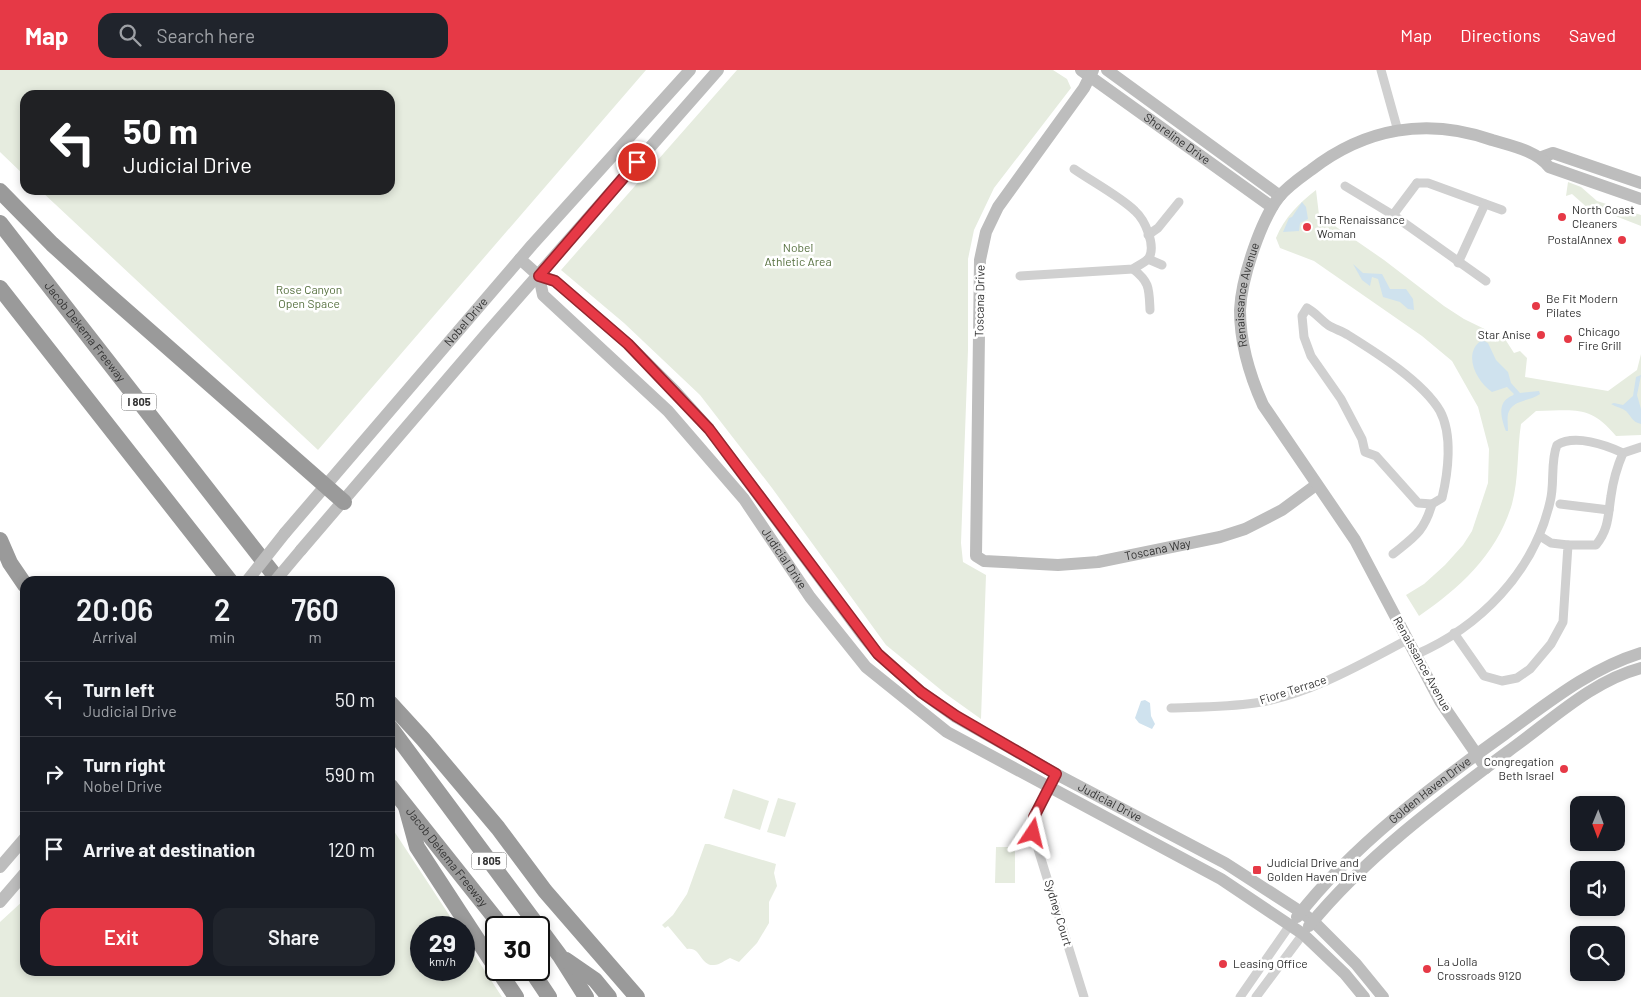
<!DOCTYPE html>
<style>
body{margin:0;font-family:Barlow,sans-serif;background:#20242c;color:#f1f3f6;height:100vh;display:flex;flex-direction:column;font-size:19px;white-space:nowrap}
*{box-sizing:border-box;margin:0}
p{font-size:16px;color:#9ea1a6}
.icon{flex:none;width:28px;height:28px;fill:none;stroke:currentColor;stroke-width:2;stroke-linecap:round;stroke-linejoin:round}
.map{position:relative;flex:1;overflow:hidden}
.details{position:absolute;left:20px;top:506px;width:375px;height:400px;display:flex;flex-direction:column;background:#171b24;border-radius:15px;box-shadow:0 2px 8px #0003}
.details>*{flex:none}
.top-card{position:absolute;left:20px;top:20px;width:375px;height:105px;border-radius:15px;box-shadow:0 2px 8px #0003;background:#202124;color:#fff;overflow:hidden}
.needle{width:32px;rotate:181deg}
.buttons{position:absolute;left:1570px;top:726px;display:grid;gap:10px}
.buttons a{display:grid;place-items:center;width:55px;height:55px;border-radius:10px;background:#171b24;box-shadow:0 2px 8px #0003;font-size:25px}
.speed{position:absolute;left:410px;top:846px;display:flex;gap:10px;font-size:25px;font-weight:700;text-align:center}
.speed>*{display:grid;place-content:center;width:65px;height:65px;border-radius:50%;background:#171b24;box-shadow:0 2px 8px #0003;line-height:1}
.speed small{font-size:12px;font-weight:400}
.speed .limit{border:2px solid #111;border-radius:8px;background:#fff;color:#111}
.pin{position:absolute;display:grid;place-items:center;width:42px;height:42px;color:#fff;margin:-21px;border:2px solid #fff;border-radius:50%;box-shadow:0 1px 5px #0007}
.me{position:absolute;width:55px;margin:-28px;rotate:10deg;stroke-linejoin:round;filter:drop-shadow(0 0 4px #0008)}
.turn{display:flex;align-items:center;gap:18px;height:105px;padding:0 20px;font-size:22px}
.turn .icon{width:65px;height:65px;stroke-width:2.5}
.turn b{display:block;font-size:35px;line-height:42px}
.eta{display:flex;justify-content:space-evenly;align-items:center;height:85px;text-align:center}
.eta b{font-size:30px;font-weight:600;line-height:35px}
.button{display:flex;gap:10px;margin-top:auto;padding:10px 20px}
.button a{flex:1;height:58px;border-radius:15px;background:#e63946;color:#fff;font-size:20px;font-weight:600;line-height:58px;text-align:center}
.button a+a{background:#20242c;color:#f1f3f6}
ul{padding:0;list-style:none}
li{display:flex;align-items:center;gap:15px;height:75px;padding:0 20px;border-top:1px solid #363941}
li div{flex:1}
li b{display:block;font-size:19px}
li em{font-style:normal}
header{display:flex;align-items:center;gap:30px;box-sizing:border-box;height:70px;padding:0 25px;background:#e63946;color:#fff}
header strong{font-size:24px}
nav{display:flex;gap:28px;margin-inline-start:auto;font-size:18px}
.search{width:350px;height:45px;background:#20242c;display:flex;align-items:center;gap:12px;box-sizing:border-box;padding:0 18px;border-radius:15px;color:#9ea1a6;font-size:19px}
.map>svg:first-child{display:block}
</style>
<header>
<strong>Map</strong>
<div class="search"><svg class="icon" aria-label="search" viewBox="0 0 24 24"><circle cx="10" cy="10" r="6"/><path d="M15 15l6 6"/></svg>Search here</div>
<nav><a>Map</a><a>Directions</a><a>Saved</a></nav>
</header>
<div class="map">
<svg width="1641" height="927" viewBox="0 0 1641 927">
<rect width="100%" height="100%" fill="#fff"/>
<g fill="#e6ecdf">
<path d="M0 0H646L318 380 40 120H390V25H25V106L0 82Z"/>
<path d="M737 0H1053L1067 9 1071 18 994 118 974 160 968 189V280L961 473 963 492 986 505 981 649 946 624 886 575 772 418 700 325 624 253 561 200Z"/>
<path d="M1568 112 1581 117 1597 131 1641 145V156L1595 138 1590 140 1572 124 1566 126Z"/>
<path d="M1316 120 1319 145 1384 190 1444 236 1464 249 1505 269 1514 283 1520 281 1527 288 1525 307 1608 321 1637 300 1641 284V365L1616 366C1589 334 1575 341 1536 341L1521 354C1517 380 1519 408 1512 434 1497 484 1460 518 1419 546L1406 525 1424 514 1445 495 1463 475 1472 461 1488 413 1489 379 1478 337 1452 291 1422 266 1314 191 1280 178 1276 168C1284 148 1299 133 1316 120Z"/>
<path d="M733 719 769 731 760 760 724 748Z"/>
<path d="M778 728 796 733 785 767 767 762Z"/>
<path d="M390 755 457 857 421 858V900H464V869L502 927H0V852L25 829V901H390Z"/>
<path d="M705 774H709L776 794 774 803 777 816 769 832V853L757 873 739 892 730 888C725 890 720 895 714 895 700 896 701 876 687 879L668 856 665 858 662 855 673 845 687 824Z"/>
<path d="M996 777H1015V813H995Z"/>
</g>
<g fill="#cfe2ee">
<path d="M1302 132 1306 137 1308 149 1300 153 1299 161 1283 162 1289 148 1292 147Z"/>
<path d="M1353 194 1363 203 1382 204 1390 219H1406L1413 229 1414 240 1408 239 1400 232 1383 227 1378 209 1372 207 1370 216 1362 210Z"/>
<path d="M1482 270 1488 273 1496 290 1508 302 1511 313 1520 323 1539 321 1540 324C1529 332 1512 329 1508 344 1507 349 1508 355 1508 361H1506C1502 351 1497 335 1508 328 1510 326 1513 326 1514 324L1507 317 1492 322C1476 311 1462 283 1482 270Z"/>
<path d="M1641 305 1637 325 1641 339V354C1632 352 1632 347 1626 341 1622 338 1616 337 1611 334L1614 333 1623 335 1633 326 1636 307Z"/>
<path d="M1141 631 1145 630 1150 633 1151 646 1155 654 1152 659 1139 653 1135 648Z"/>
</g>
<g fill="none" stroke-linecap="round" stroke-linejoin="round">
<g stroke="#d0d0d0" stroke-width="9">
<path d="M1381 0 1398 61"/>
<path d="M1417 113H1428L1502 140"/>
<path d="M1345 116 1393 145 1486 211"/>
<path d="M1393 145 1417 113"/>
<path d="M1148 165 1158 158 1179 132"/>
<path d="M1148 189 1162 195"/>
<path d="M1458 193 1485 134"/>
<path d="M1133 199C1150 212 1149 219 1150 240"/>
<path d="M1020 206 1133 199C1137 196 1146 192 1149 188 1156 175 1145 150 1135 141 1121 127 1091 111 1074 99"/>
<path d="M1307 238C1316 243 1320 249 1328 255 1334 259 1342 261 1348 265 1377 283 1423 312 1440 341 1453 365 1448 403 1442 428L1432 434 1418 433 1376 386 1365 382 1362 369 1341 329 1311 286 1304 267 1302 246Z"/>
<path d="M1560 434 1609 440"/>
<path d="M1568 475H1596C1609 459 1608 445 1611 426 1613 411 1617 397 1623 383"/>
<path d="M1393 484C1414 467 1424 462 1432 434"/>
<path d="M1454 563 1484 606 1502 611 1517 608 1530 599 1551 574 1563 552 1568 475 1551 473 1540 466"/>
<path d="M1415 585C1480 557 1534 502 1550 432 1555 414 1550 392 1557 375 1575 364 1606 375 1623 383L1641 377"/>
<path d="M1171 638C1199 637 1228 637 1255 633 1306 626 1362 594 1407 570"/>
<path d="M1056 704 1034 747 1033 763 1084 927"/>
<path d="M1240 927 1290 855"/>
<path d="M1256 927 1303 864"/>
</g>
<g stroke="#bdbdbd" stroke-width="12">
<path id="s1" d="M1081 0 1272 137"/>
<path id="s2" d="M1093 0 1084 18 998 137 986 162 980 190 976 486 984 491 1058 495 1098 492 1220 467 1245 459 1282 440 1316 415"/>
<path d="M1107 0 1280 126"/>
<path d="M1542 87 1553 83 1641 113"/>
<path id="s3" d="M520 189 539 206 555 211 628 274 675 321 709 359 864 567 878 584 921 622 956 647 1056 704 1225 793 1301 842 1313 851 1356 894 1383 927"/>
<path id="s4" d="M539 206 543 225 668 341 744 429 810 527 866 597 947 662 1221 809 1303 864 1345 904 1364 927"/>
<path id="s5" d="M285 463 532 175 690 0"/>
<path d="M301 480 487 263 718 0"/>
<path id="s6" d="M1486 698 1440 631 1355 470 1263 335C1249 304 1240 274 1240 240 1241 218 1247 198 1254 178 1260 161 1268 141 1279 127 1288 116 1300 108 1311 100 1365 58 1427 47 1492 70 1512 76 1537 81 1549 97L1641 129"/>
<path d="M0 797 25 768"/>
<path d="M0 832 25 803"/>
<path id="s7" d="M1297 847C1353 775 1431 717 1505 664 1548 633 1589 599 1641 583"/>
<path d="M1309 856C1368 784 1444 729 1518 674 1556 646 1595 610 1641 598"/>
</g>
<g stroke="#9a9a9a" stroke-width="16">
<path d="M0 121 52 174 105 222 344 432"/>
<path id="s8" d="M0 153 279 511"/>
<path d="M0 218 230 511"/>
<path d="M0 470 10 493 25 515"/>
<path d="M390 633 423 669 498 758 545 821 637 927"/>
<path d="M390 657 560 886 586 927"/>
<path id="s9" d="M390 716 503 858"/>
<path d="M406 737 417 777 496 898"/>
<path d="M566 890 595 910 609 927"/>
<path d="M498 900 516 927"/>
<path d="M531 900 549 927"/>
</g>
<g stroke="#bdbdbd" stroke-width="12">
<path d="M247 511 285 463"/>
<path d="M275 511 301 480"/>
</g>
</g>
<g fill="none" stroke-linecap="round" stroke-linejoin="round">
<defs>
<path id="route" d="M637 92 539 206 555 211 628 274 709 359 878 584 921 622 956 646 1056 704 1034 747 1033 763"/>
</defs>
<use href="#route" stroke="#96252e" stroke-width="12"/>
<use href="#route" stroke="#e63946" stroke-width="9"/>
</g>
<g fill="#e63946" stroke="#fff" stroke-width="2">
<circle cx="1562" cy="147" r="5"/>
<circle cx="1307" cy="157" r="5"/>
<circle cx="1622" cy="170" r="5"/>
<circle cx="1536" cy="236" r="5"/>
<circle cx="1541" cy="265" r="5"/>
<circle cx="1568" cy="269" r="5"/>
<circle cx="1564" cy="699" r="5"/>
<rect x="1252" y="795" width="10" height="10" rx="2.5"/>
<circle cx="1223" cy="894" r="5"/>
<circle cx="1427" cy="899" r="5"/>
</g>
<g text-anchor="middle" stroke-width="5" stroke-linejoin="round" paint-order="stroke">
<g fill="#fff" stroke="#707070" stroke-width="1">
<rect x="121.5" y="323.5" width="35" height="17" rx="4"/>
<rect x="471.5" y="782.5" width="35" height="17" rx="4"/>
</g>
<g font-size="11" font-weight="bold" fill="#333">
<text x="139" y="336">I 805</text>
<text x="489" y="795">I 805</text>
</g>
<g font-size="12" fill="#333" stroke="#fff">
<text dy="4" stroke="none"><textPath href="#s1" startOffset="118">Shoreline Drive</textPath></text>
<text dy="4" stroke="none"><textPath href="#s6" startOffset="541">Renaissance Avenue</textPath></text>
<text transform="translate(980 231) rotate(-89)" y="4">Toscana Drive</text>
<text dy="4" stroke="none"><textPath href="#s5" startOffset="278">Nobel Drive</textPath></text>
<text dy="4" stroke="none"><textPath href="#s8" startOffset="138">Jacob Dekema Freeway</textPath></text>
<text dy="4" stroke="none"><textPath href="#s2" startOffset="704">Toscana Way</textPath></text>
<text dy="4" stroke="none"><textPath href="#s4" startOffset="378">Judicial Drive</textPath></text>
<text transform="translate(1422 594) rotate(61)" y="4">Renaissance Avenue</text>
<text transform="translate(1293 620) rotate(-18)" y="4">Fiore Terrace</text>
<text dy="4" stroke="none"><textPath href="#s7" startOffset="184">Golden Haven Drive</textPath></text>
<text dy="4" stroke="none"><textPath href="#s3" startOffset="814">Judicial Drive</textPath></text>
<text dy="4" stroke="none"><textPath href="#s9" startOffset="91">Jacob Dekema Freeway</textPath></text>
<text transform="translate(1058 843) rotate(73)" y="4">Sydney Court</text>
</g>
<g font-size="12" fill="#333" stroke="#fff" text-anchor="start">
<text x="1572" y="144">North Coast<tspan x="1572" dy="14">Cleaners</tspan></text>
<text x="1317" y="154">The Renaissance<tspan x="1317" dy="14">Woman</tspan></text>
<text x="1612" y="174" text-anchor="end">PostalAnnex</text>
<text x="1546" y="233">Be Fit Modern<tspan x="1546" dy="14">Pilates</tspan></text>
<text x="1578" y="266">Chicago<tspan x="1578" dy="14">Fire Grill</tspan></text>
<text x="1531" y="269" text-anchor="end">Star Anise</text>
<text x="1554" y="696" text-anchor="end">Congregation<tspan x="1554" dy="14">Beth Israel</tspan></text>
<text x="1267" y="797">Judicial Drive and<tspan x="1267" dy="14">Golden Haven Drive</tspan></text>
<text x="1437" y="896">La Jolla<tspan x="1437" dy="14">Crossroads 9120</tspan></text>
<text x="1233" y="898">Leasing Office</text>
</g>
<g font-size="12" fill="#56703f" stroke="#fff">
<text x="798" y="182">Nobel<tspan x="798" dy="14">Athletic Area</tspan></text>
<text x="309" y="224">Rose Canyon<tspan x="309" dy="14">Open Space</tspan></text>
</g>
</g>
</svg>
<div class="buttons">
<a><svg class="needle" viewBox="-14 -14 28 28"><path d="M0-13l5 13h-10z" fill="#e53935"/><path d="M0 13l5-13h-10z" fill="#9ea1a6"/></svg></a>
<a><svg class="icon" aria-label="sound" viewBox="0 0 24 24"><path d="M4 9h4l5-4v14l-5-4H4zM17 9q2 3 0 6"/></svg></a>
<a><svg class="icon" aria-label="search" viewBox="0 0 24 24"><circle cx="10" cy="10" r="6"/><path d="M15 15l6 6"/></svg></a>
</div>
<div class="speed"><div>29<small>km/h</small></div><div class="limit">30</div></div>
<div class="pin" style="left:637px;top:92px;background:#d93025"><svg class="icon" aria-label="arrive" viewBox="0 0 24 24"><path d="M6 21V4h12l-3 4 3 4H6"/></svg></div>
<svg class="me" style="left:1033px;top:763px" viewBox="-20 -20 40 40"><path d="M0-17L14 15 0 8-14 15z" fill="#e63946" stroke="#fff" stroke-width="4"/></svg>
<div class="top-card">
<div class="turn"><svg class="icon" aria-label="left" viewBox="0 0 24 24"><path d="M17 20v-9H6M10 6l-5 5 5 5"/></svg><div><b>50 m</b>Judicial Drive</div></div>
</div>
<section class="details">
<div class="eta">
<div><b>20:06</b><p>Arrival</p></div>
<div><b>2</b><p>min</p></div>
<div><b>760</b><p>m</p></div>
</div>
<ul>
<li><svg class="icon" aria-label="left" viewBox="0 0 24 24"><path d="M17 20v-9H6M10 6l-5 5 5 5"/></svg><div><b>Turn left</b><p>Judicial Drive</p></div><em>50 m</em></li>
<li><svg class="icon" aria-label="right" viewBox="0 0 24 24"><path d="M7 20v-9h11M14 6l5 5-5 5"/></svg><div><b>Turn right</b><p>Nobel Drive</p></div><em>590 m</em></li>
<li><svg class="icon" aria-label="arrive" viewBox="0 0 24 24"><path d="M6 21V4h12l-3 4 3 4H6"/></svg><div><b>Arrive at destination</b></div><em>120 m</em></li>
</ul>
<div class="button"><a>Exit</a><a>Share</a></div>
</section>
</div>
